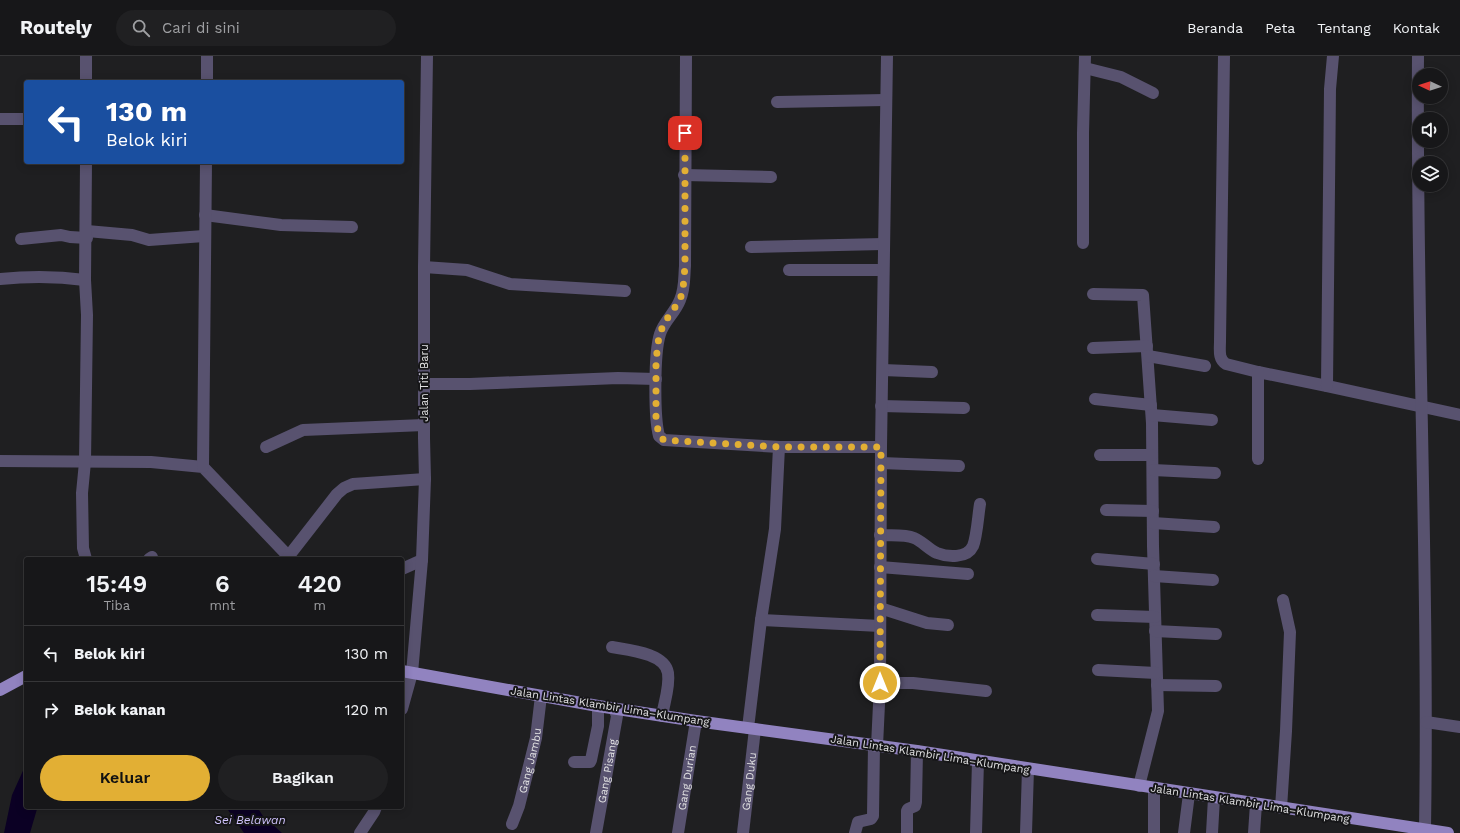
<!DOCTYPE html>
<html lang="id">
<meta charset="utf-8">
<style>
body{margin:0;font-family:"Work Sans",sans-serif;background:#202022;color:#f1f3f6;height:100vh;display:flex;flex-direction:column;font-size:15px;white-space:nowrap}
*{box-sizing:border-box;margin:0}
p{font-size:13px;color:#9e9fa2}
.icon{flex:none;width:22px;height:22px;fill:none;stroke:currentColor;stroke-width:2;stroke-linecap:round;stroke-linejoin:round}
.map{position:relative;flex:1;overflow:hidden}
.panel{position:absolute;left:24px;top:501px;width:380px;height:252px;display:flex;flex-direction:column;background:#171719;border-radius:4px;box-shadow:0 2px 10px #0003,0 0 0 1px #363638}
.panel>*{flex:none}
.hud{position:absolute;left:24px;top:24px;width:380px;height:84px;border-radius:4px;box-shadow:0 2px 10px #0003,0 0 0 1px #363638;background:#1a4fa0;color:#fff;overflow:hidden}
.needle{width:26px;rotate:274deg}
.buttons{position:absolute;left:1412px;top:12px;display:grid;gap:8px}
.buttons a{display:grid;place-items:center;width:36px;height:36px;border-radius:50%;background:#171719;box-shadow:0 2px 10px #0003,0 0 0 1px #363638;font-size:20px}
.pin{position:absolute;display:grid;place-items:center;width:34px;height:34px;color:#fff;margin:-17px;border-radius:8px;box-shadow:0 2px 6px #0006}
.me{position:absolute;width:44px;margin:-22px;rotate:0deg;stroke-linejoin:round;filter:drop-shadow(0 0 3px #0008)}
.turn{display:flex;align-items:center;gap:14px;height:84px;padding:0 16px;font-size:18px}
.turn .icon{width:52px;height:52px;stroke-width:2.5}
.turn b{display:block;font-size:28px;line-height:34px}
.eta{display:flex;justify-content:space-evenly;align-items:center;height:68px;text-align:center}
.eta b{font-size:24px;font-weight:600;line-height:28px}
.action{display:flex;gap:8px;margin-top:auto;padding:8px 16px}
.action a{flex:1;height:46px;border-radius:24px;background:#e2af34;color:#111;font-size:16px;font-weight:600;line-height:46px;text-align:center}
.action a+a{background:#202022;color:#f1f3f6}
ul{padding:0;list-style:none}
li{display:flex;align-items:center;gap:12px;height:56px;padding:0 16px;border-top:1px solid #363638}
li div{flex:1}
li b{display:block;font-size:15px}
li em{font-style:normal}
header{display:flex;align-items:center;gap:24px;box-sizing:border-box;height:56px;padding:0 20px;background:#171719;border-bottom:1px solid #363638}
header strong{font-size:19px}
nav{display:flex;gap:22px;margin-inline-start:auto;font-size:14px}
.search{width:280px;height:36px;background:#202022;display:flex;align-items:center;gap:10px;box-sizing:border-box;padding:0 14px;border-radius:22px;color:#9e9fa2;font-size:15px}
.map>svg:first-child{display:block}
</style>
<header>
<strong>Routely</strong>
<div class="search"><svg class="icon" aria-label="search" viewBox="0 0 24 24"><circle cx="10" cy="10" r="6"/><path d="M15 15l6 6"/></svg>Cari di sini</div>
<nav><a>Beranda</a><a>Peta</a><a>Tentang</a><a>Kontak</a></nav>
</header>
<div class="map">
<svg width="1460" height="777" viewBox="0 0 1460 777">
<rect width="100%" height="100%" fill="#1f1f21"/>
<g fill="#0b0024">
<path d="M26 708V751H38L37 753 30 777H4L12 739Z"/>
<path d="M226 751H257L263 760 282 777H244Z"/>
</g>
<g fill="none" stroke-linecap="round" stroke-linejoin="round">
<g stroke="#58526f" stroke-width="12">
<path d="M86 0V26"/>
<path d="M686 0 685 210C684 221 685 233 680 244 675 257 664 265 660 278 654 297 654 361 659 380L664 384 779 391H881"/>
<path d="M1224 0 1220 285C1220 294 1218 303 1226 308L1258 316 1327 330 1460 359"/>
<path d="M1418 0C1416 258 1429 516 1425 774"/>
<path d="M1085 12 1121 21 1153 37"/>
<path d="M207 26V0"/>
<path d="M777 46 885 44"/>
<path d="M0 63H26"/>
<path d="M684 119 771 121"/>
<path d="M205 159 281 169 352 171"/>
<path d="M87 175 132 179 149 184 204 180"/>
<path d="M21 183 61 179 70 181 87 182"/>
<path d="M1083 187V77L1085 0"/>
<path d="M751 191 883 188"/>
<path d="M424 211 467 214 510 228 625 235"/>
<path d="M789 214H883"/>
<path d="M0 223C29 220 56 220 85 224"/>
<path d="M1093 238 1143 239 1152 367 1153 490 1158 655 1139 730"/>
<path d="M1093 292 1147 290"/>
<path d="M1148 300 1205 310"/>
<path d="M883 314 932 316"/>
<path d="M424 328H470L618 322 656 323"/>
<path d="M1327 330 1330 33 1333 0"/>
<path d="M1095 343 1151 349"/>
<path d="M881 350 964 352"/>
<path d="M1152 359 1212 364"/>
<path d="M266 391 303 374 424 369"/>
<path d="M1100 399H1152"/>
<path d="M1258 403V316"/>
<path d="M0 405 151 406 203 411 291 503"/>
<path d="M881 407 959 410"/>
<path d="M203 411 206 106"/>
<path d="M1153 414 1215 417"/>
<path d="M1106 454 1153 455"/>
<path d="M1153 467 1214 471"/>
<path d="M880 479C891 480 904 478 914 482 922 485 928 493 937 497 947 501 967 503 973 490 977 480 978 460 980 448"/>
<path d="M288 501 337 438 344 432 353 428 425 423"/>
<path d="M86 503 83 492 82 437 85 406 87 259 85 224 86 106"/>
<path d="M149 503 152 501"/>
<path d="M1097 503 1154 508"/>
<path d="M880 511 968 518"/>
<path d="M402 513 422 504"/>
<path d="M1154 520 1213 524"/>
<path d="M880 552 927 567 948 569"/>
<path d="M1097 559 1155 561"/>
<path d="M761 564 880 570"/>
<path d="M1155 575 1216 578"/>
<path d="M612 591C628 594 665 597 668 617 670 631 664 647 662 660"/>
<path d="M1098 614 1156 617"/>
<path d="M880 627H913L986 635"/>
<path d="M1157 629 1216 630"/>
<path d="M402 653 412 617 422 504 425 423 424 382V211L427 0"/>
<path d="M1426 666 1460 671"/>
<path d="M748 672 761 564 775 473 779 391"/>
<path d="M877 690 880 627 881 391 887 0"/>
<path d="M574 706H590L591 704 598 670V650"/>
<path d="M1154 732V777"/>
<path d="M1281 752 1286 675 1290 576 1283 544"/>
<path id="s1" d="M512 768 519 750 536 682 541 640"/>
<path d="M360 777 374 756 376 751"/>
<path id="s2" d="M596 777 617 660 614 652"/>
<path id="s3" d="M678 777 696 665"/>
<path id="s4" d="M743 777 755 673"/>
<path d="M855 777 858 766 871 763 873 760 874 689"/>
<path d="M907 777V755L908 753 915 750 916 746 917 695"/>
<path d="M976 777 978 705"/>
<path d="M1026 777 1028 713"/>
<path d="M1184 777 1189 738"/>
<path d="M1212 777 1214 742"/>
<path d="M1254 777 1256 748"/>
</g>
<g stroke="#9183c0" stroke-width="12">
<path d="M402 615 598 650 696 665 917 695 1448 777"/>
<path d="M0 634 26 620"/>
</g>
</g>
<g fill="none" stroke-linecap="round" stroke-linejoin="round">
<path stroke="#e2af34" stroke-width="7" stroke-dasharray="0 12.6" d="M685 77V210L683 233 680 244 664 267 659 280 656 304V363L659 380 664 384 779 391H881L880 627"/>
</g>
<g text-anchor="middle" stroke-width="4" stroke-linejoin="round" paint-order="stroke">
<g font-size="11" fill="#e1e1e2" stroke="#161618">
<text transform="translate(424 327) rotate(-90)" y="4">Jalan Titi Baru</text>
<text transform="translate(610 650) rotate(9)" y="4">Jalan Lintas Klambir Lima–Klumpang</text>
<text transform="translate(930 698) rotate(9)" y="4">Jalan Lintas Klambir Lima–Klumpang</text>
<text dy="4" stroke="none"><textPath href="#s1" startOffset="66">Gang Jambu</textPath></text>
<text dy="4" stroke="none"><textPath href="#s2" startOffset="63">Gang Pisang</textPath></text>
<text dy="4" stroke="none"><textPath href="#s3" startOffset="56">Gang Durian</textPath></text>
<text dy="4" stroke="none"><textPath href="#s4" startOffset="52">Gang Duku</textPath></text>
<text transform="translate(1250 747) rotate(9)" y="4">Jalan Lintas Klambir Lima–Klumpang</text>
</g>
<g font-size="12" font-style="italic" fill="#cfc2fc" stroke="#161618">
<text x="250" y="768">Sei Belawan</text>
</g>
</g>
</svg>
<div class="buttons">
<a><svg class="needle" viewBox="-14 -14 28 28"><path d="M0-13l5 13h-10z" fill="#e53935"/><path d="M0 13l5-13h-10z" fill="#9e9fa2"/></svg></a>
<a><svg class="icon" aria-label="sound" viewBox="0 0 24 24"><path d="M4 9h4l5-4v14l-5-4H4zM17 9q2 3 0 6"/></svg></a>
<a><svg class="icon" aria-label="layers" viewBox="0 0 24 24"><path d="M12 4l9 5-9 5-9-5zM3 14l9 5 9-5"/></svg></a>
</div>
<div class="pin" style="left:685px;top:77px;background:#d93025"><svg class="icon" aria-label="arrive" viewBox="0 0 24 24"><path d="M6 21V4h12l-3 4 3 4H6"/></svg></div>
<svg class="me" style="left:880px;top:627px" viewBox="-20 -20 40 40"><circle r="17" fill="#e2af34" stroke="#fff" stroke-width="3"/><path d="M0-11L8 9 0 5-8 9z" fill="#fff"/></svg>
<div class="hud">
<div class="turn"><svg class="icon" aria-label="left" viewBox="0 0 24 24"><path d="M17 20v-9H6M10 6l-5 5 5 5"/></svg><div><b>130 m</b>Belok kiri</div></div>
</div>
<section class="panel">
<div class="eta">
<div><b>15:49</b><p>Tiba</p></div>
<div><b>6</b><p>mnt</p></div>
<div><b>420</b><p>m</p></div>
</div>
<ul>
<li><svg class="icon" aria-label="left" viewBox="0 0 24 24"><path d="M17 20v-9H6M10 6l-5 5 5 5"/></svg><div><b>Belok kiri</b></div><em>130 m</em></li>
<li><svg class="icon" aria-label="right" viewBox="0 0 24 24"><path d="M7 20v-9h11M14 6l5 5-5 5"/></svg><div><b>Belok kanan</b></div><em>120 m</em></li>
</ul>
<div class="action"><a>Keluar</a><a>Bagikan</a></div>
</section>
</div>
